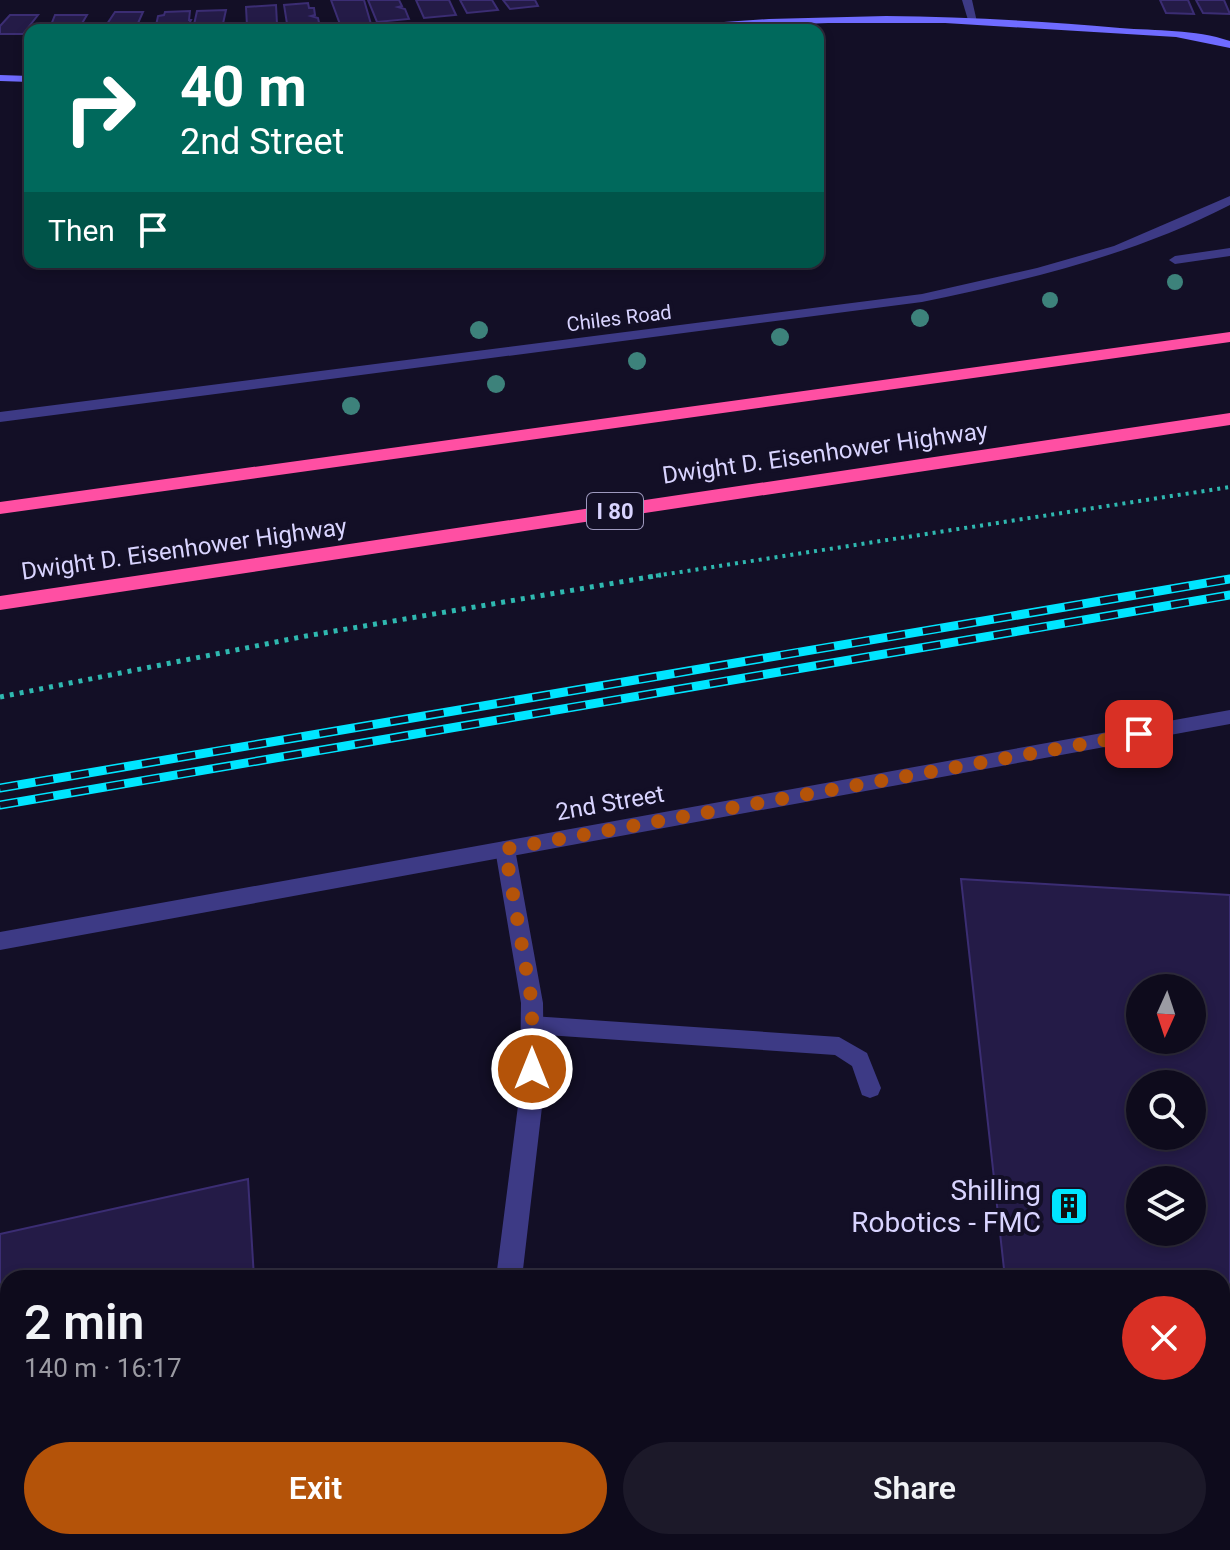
<!DOCTYPE html>
<meta charset="utf-8">
<style>
body{margin:0;font-family:Roboto,sans-serif;background:#1c1929;color:#f1f3f6;height:100vh;display:flex;flex-direction:column;font-size:30px;white-space:nowrap}
*{box-sizing:border-box;margin:0}
p{font-size:26px;color:#9b9ba3}
.icon{flex:none;width:44px;height:44px;fill:none;stroke:currentColor;stroke-width:2;stroke-linecap:round;stroke-linejoin:round}
.map{position:relative;flex:1;overflow:hidden}
.drawer{position:absolute;left:0px;top:1270px;width:1230px;height:280px;display:flex;flex-direction:column;background:#0e0b1c;border-radius:24px 24px 0 0;box-shadow:0 4px 12px #0003,0 0 0 2px #2e2b3b}
.drawer>*{flex:none}
.hud{position:absolute;left:24px;top:24px;width:800px;height:244px;border-radius:16px;box-shadow:0 4px 12px #0003,0 0 0 2px #2e2b3b;background:#00695c;color:#fff;overflow:hidden}
.needle{width:52px;rotate:183deg}
.tools{position:absolute;left:1126px;top:974px;display:grid;gap:16px}
.tools a{display:grid;place-items:center;width:80px;height:80px;border-radius:50%;background:#0e0b1c;box-shadow:0 4px 12px #0003,0 0 0 2px #2e2b3b;font-size:40px}
.pin{position:absolute;display:grid;place-items:center;width:68px;height:68px;color:#fff;margin:-34px;border-radius:16px;box-shadow:0 4px 12px #0006}
.me{position:absolute;width:88px;margin:-44px;rotate:0deg;stroke-linejoin:round;filter:drop-shadow(0 0 6px #0008)}
.turn{display:flex;align-items:center;gap:28px;height:168px;padding:0 24px;font-size:36px}
.turn .icon{width:104px;height:104px;stroke-width:2.5}
.turn b{display:block;font-size:56px;line-height:68px}
.then{display:flex;align-items:center;height:76px;padding:0 24px;background:#0003;gap:16px;font-size:30px}
.round{display:grid;place-items:center;flex:none;width:84px;height:84px;border-radius:42px;background:#1c1929}
.head{display:flex;align-items:center;justify-content:space-between;height:136px;padding:0 24px}
h1{font-size:48px;font-weight:600;line-height:60px}
.action{display:flex;gap:16px;margin-top:auto;padding:16px 24px}
.action a{flex:1;height:92px;border-radius:48px;background:#b45309;color:#fff;font-size:32px;font-weight:600;line-height:92px;text-align:center}
.action a+a{background:#1c1929;color:#f1f3f6}
.map>svg:first-child{display:block}
</style>
<div class="map">
<svg width="1230" height="1550" viewBox="0 0 1230 1550">
<rect width="100%" height="100%" fill="#130f26"/>
<g fill="#241b47" stroke="#3b2d73" stroke-width="2" fill-rule="evenodd">
<path d="M331 0H364L371 24 341 27Z"/>
<path d="M368 0H399L402 6 398 7 405 9 409 19 377 22Z"/>
<path d="M416 0H449L456 15 424 18Z"/>
<path d="M460 0H492L498 10 467 13Z"/>
<path d="M503 0H535L538 6 510 9Z"/>
<path d="M1160 0H1188L1194 14 1166 13Z"/>
<path d="M1196 0H1224L1230 14 1203 13Z"/>
<path d="M308 3 309 8H314L315 15 311 16 318 18 320 27 288 30 284 5Z"/>
<path d="M276 5 277 24 247 26 246 7Z"/>
<path d="M226 10 222 28 193 29 197 11Z"/>
<path d="M190 11 189 20H191L186 30H155L158 16 164 15 165 12Z"/>
<path d="M115 12H143L135 30H103Z"/>
<path d="M10 15H38L23 34H0V26Z"/>
<path d="M55 15H87L78 30H49Z"/>
<path d="M961 879 1230 895V1550H1036L1035 1542H1222V1278H1005ZM1140 988H1192V1040H1140ZM1140 1084H1192V1136H1140ZM1140 1180H1192V1232H1140Z"/>
<path d="M248 1179 254 1278H8V1542H268L269 1550H0V1234Z"/>
</g>
<g fill="none" stroke-linecap="round" stroke-linejoin="round">
<path stroke="#2fb8b0" stroke-width="4" stroke-dasharray="3 5" stroke-linecap="butt" d="M648 577 1230 487"/>
<path stroke="#2fb8b0" stroke-width="5" stroke-dasharray="4 6" stroke-linecap="butt" d="M0 697 306 636 661 575"/>
<g fill="#3d3a85" fill-rule="evenodd">
<path d="M1230 248V256L1175 264 1169 260 1175 256Z"/>
<path d="M532 1016 839 1037 867 1053 881 1088 878 1095 870 1098 862 1095 852 1066 835 1055 532 1034 525 1032 522 1025 525 1018Z"/>
</g>
<g fill="#3d3a85" fill-rule="evenodd">
<path d="M962 0H972L977 22 968 20Z"/>
<path d="M505 841 512 843 515 849 543 1003 544 1090 522 1278H496L520 1090 521 1003 495 849 498 843Z"/>
<path d="M462 1542H492L491 1550H461Z"/>
</g>
<g fill="#3d3a85" fill-rule="evenodd">
<path d="M1230 196V205C1133 255 1028 280 922 302L0 422V412L922 294 1037 268 1114 246Z"/>
<path d="M1230 710V724L0 950V932Z"/>
</g>
<g fill="#6f6bff" fill-rule="evenodd">
<path d="M886 16C965 17 1042 21 1120 28 1157 31 1194 29 1230 41V48L1176 37 945 23H828L646 30 651 27 769 19Z"/>
<path d="M0 75 30 76V82L0 81Z"/>
</g>
<g fill="#ff4fa3" fill-rule="evenodd">
<path d="M1230 332V342L0 514V502Z"/>
<path d="M1230 413V425L0 610V596Z"/>
</g>
<defs>
<g id="rail">
<path d="M0 788 1230 579"/>
<path d="M0 805 1230 595"/>
</g>
</defs>
<use href="#rail" stroke="#00e5ff" stroke-width="9"/>
<use href="#rail" stroke="#130f26" stroke-width="6" stroke-dasharray="18" stroke-linecap="butt"/>
</g>
<g fill="#3d827b">
<circle cx="1175" cy="282" r="8"/>
<circle cx="1050" cy="300" r="8"/>
<circle cx="920" cy="318" r="9"/>
<circle cx="479" cy="330" r="9"/>
<circle cx="780" cy="337" r="9"/>
<circle cx="637" cy="361" r="9"/>
<circle cx="496" cy="384" r="9"/>
<circle cx="351" cy="406" r="9"/>
</g>
<g fill="none" stroke-linecap="round" stroke-linejoin="round">
<path stroke="#b45309" stroke-width="14" stroke-dasharray="0 25.2" d="M532 1069V1003L505 849 1139 734"/>
</g>
<defs>
<symbol id="building-square" viewBox="-11 -11 22 22"><rect x="-9" y="-9" width="18" height="18" rx="4" fill="#00e5ff" stroke="#130f26"/><path d="M-4-6H4V6H1V3H-1V6H-4ZM-2.5-4.3h1.7v1.8h-1.7ZM.8-4.3h1.7v1.8H.8ZM-2.5-1h1.7V.8h-1.7ZM.8-1h1.7V.8H.8Z" fill="#111"/></symbol>
</defs>
<g fill-rule="evenodd">
<use href="#building-square" x="1047" y="1184" width="44" height="44"/>
</g>
<g text-anchor="middle" stroke-width="8" stroke-linejoin="round" paint-order="stroke">
<g font-size="20" fill="#d9d4ff" stroke="#130f26">
<text transform="translate(619 318) rotate(-7)" y="7">Chiles Road</text>
</g>
<rect fill="#130f26" stroke="#9e99be" stroke-width="2" x="587" y="493" width="56" height="36" rx="6"/>
<g font-size="22" font-weight="bold" fill="#d9d4ff">
<text x="615" y="519">I 80</text>
</g>
<g font-size="24" fill="#d9d4ff" stroke="#130f26">
<text transform="translate(825 453) rotate(-8)" y="8">Dwight D. Eisenhower Highway</text>
<text transform="translate(184 549) rotate(-8)" y="8">Dwight D. Eisenhower Highway</text>
<text transform="translate(610 803) rotate(-10)" y="8">2nd Street</text>
</g>
<g font-size="28" fill="#d9d4ff" stroke="#130f26" text-anchor="end">
<text x="1041" y="1200">Shilling<tspan x="1041" dy="32">Robotics - FMC</tspan></text>
</g>
</g>
</svg>
<div class="tools">
<a><svg class="needle" viewBox="-14 -14 28 28"><path d="M0-13l5 13h-10z" fill="#e53935"/><path d="M0 13l5-13h-10z" fill="#9b9ba3"/></svg></a>
<a><svg class="icon" aria-label="search" viewBox="0 0 24 24"><circle cx="10" cy="10" r="6"/><path d="M15 15l6 6"/></svg></a>
<a><svg class="icon" aria-label="layers" viewBox="0 0 24 24"><path d="M12 4l9 5-9 5-9-5zM3 14l9 5 9-5"/></svg></a>
</div>
<div class="pin" style="left:1139px;top:734px;background:#d93025"><svg class="icon" aria-label="arrive" viewBox="0 0 24 24"><path d="M6 21V4h12l-3 4 3 4H6"/></svg></div>
<svg class="me" style="left:532px;top:1069px" viewBox="-20 -20 40 40"><circle r="17" fill="#b45309" stroke="#fff" stroke-width="3"/><path d="M0-11L8 9 0 5-8 9z" fill="#fff"/></svg>
<div class="hud">
<div class="turn"><svg class="icon" aria-label="right" viewBox="0 0 24 24"><path d="M7 20v-9h11M14 6l5 5-5 5"/></svg><div><b>40 m</b>2nd Street</div></div>
<div class="then">Then<svg class="icon" aria-label="arrive" viewBox="0 0 24 24"><path d="M6 21V4h12l-3 4 3 4H6"/></svg></div>
</div>
<section class="drawer">
<div class="head"><div><h1>2 min</h1><p>140 m · 16:17</p></div><a class="round" style="background:#d93025;color:#fff"><svg class="icon" aria-label="close" viewBox="0 0 24 24"><path d="M6 6l12 12M18 6L6 18"/></svg></a></div>
<div class="action"><a>Exit</a><a>Share</a></div>
</section>
</div>
